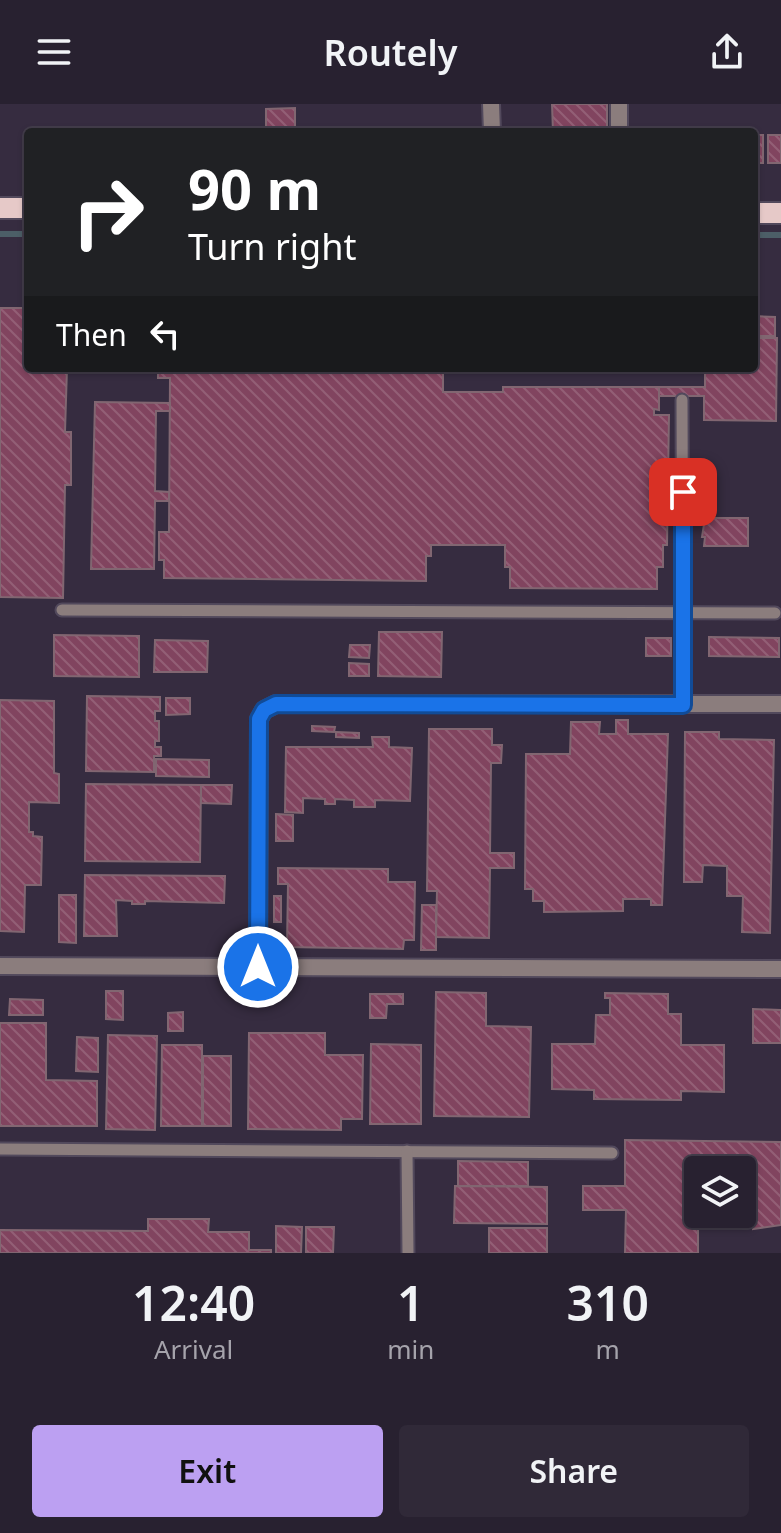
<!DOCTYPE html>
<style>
body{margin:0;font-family:"Noto Sans",sans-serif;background:#302938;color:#f1f3f6;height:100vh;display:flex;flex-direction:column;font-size:30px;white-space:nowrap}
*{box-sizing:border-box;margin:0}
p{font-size:26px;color:#a5a3ab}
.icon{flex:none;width:44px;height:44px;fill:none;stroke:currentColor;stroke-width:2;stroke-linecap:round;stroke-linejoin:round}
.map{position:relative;height:1149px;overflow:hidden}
.panel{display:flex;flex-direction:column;background:#282130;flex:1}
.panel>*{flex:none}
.top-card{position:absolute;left:24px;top:24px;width:734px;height:244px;border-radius:8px;box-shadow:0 2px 6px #0004,0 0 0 2px #443e4c;background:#202124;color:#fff;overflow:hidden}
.buttons{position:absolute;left:684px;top:1052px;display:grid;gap:16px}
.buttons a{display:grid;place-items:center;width:72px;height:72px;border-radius:8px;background:#282130;box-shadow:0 2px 6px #0004,0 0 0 2px #443e4c;font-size:40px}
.pin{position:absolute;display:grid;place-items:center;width:68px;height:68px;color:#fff;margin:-34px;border-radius:16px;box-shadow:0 4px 12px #0006}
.me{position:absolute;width:88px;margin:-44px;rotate:0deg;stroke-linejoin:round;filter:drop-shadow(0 0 6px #0008)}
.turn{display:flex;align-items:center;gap:28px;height:168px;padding:0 32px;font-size:36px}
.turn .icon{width:104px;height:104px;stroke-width:2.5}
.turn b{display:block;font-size:56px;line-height:68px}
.then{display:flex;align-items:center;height:76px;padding:0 32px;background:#0003;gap:16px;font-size:30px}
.eta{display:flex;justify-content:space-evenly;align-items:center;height:136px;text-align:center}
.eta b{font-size:48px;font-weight:600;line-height:56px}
.button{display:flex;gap:16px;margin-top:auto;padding:16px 32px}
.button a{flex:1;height:92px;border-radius:8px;background:#bca0f2;color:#111;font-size:32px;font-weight:600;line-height:92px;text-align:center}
.button a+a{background:#302938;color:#f1f3f6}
header{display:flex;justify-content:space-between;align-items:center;height:104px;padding:0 32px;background:#282130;font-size:36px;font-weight:600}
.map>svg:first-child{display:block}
</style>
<header><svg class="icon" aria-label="menu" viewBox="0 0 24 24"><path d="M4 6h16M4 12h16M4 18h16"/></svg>Routely<svg class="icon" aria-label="share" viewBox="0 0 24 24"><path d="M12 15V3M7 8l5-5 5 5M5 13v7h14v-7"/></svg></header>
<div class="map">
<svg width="781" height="1149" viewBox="0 0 781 1149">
<defs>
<pattern id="building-back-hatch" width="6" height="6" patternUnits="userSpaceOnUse" patternTransform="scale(2)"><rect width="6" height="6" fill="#81445f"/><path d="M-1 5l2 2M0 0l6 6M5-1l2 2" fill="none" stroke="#935f76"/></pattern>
</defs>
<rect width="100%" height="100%" fill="#362c40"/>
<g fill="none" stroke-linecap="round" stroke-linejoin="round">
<g stroke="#4c5e67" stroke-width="6">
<path d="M0 130H28"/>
<path d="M754 131H781"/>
</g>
</g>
<g fill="url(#building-back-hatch)" stroke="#816671" stroke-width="2" fill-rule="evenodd">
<path d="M552 0H607V28H553Z"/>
<path d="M295 4V28H266V5Z"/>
<rect x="754" y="31" width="9" height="28"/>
<rect x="768" y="31" width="13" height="28"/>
<path d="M0 204H28V264H67L65 328H71V381H65L63 494 0 493Z"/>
<path d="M754 212 775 213V232H754Z"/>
<path d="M754 234H777L776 317 704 316V292H659V283H705V264H754Z"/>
<path d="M158 264H443V288H503V283H659V306L654 305V311H669L667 441H663V463H657V485L510 484V463H505V441H431V452H426V477L164 474V456H159V428H169L170 274H158Z"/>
<path d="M95 298 170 299V307H156L155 387 169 388V397H155L154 465H91Z"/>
<path d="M705 414H748V442H704L705 433H702Z"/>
<path d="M379 528H442L441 573 378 572Z"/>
<path d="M54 531 139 532V573L54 572Z"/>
<path d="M709 533 779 534V553L709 552Z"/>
<rect x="646" y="534" width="25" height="18"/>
<path d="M155 536 208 537 207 568H154Z"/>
<path d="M350 541H370L369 554 349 553Z"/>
<path d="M349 559 369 560V572H349Z"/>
<path d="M87 592 160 593V607H155V617H159V637H155V643H161V652H154V668L86 667Z"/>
<path d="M166 594H190V610L166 611Z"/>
<path d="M0 596 54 597V669L59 670V699L29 698V728H33V732L42 733 41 781H25L24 828 0 827Z"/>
<path d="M616 616H628V630H668L662 801H651V795H623V807L544 808V797H533V785H525L526 650H570L571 618H600L599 630H616Z"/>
<path d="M312 622 335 623 334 628 312 627Z"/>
<path d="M429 625H492V641H502L501 659H491L490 749H514V764H490L489 834 436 833 437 787H427Z"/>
<path d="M336 628 359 629V634L336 633Z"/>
<path d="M685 628H719V635L774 636 770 829 742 828 743 792H727V762L703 761 702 778H684Z"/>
<path d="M372 633H389V643L412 644 410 697 375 696V703H354V696L335 695V700H325V695L303 694V709L285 708 286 643H373Z"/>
<path d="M156 655 209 656V673L156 672Z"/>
<path d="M86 680 201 681 200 758 85 757Z"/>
<path d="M201 681H232L231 700 201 699Z"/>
<path d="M276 710 293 711V737H276Z"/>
<path d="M278 764 388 765V778H415L414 836H404L403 845 287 843 288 780H278Z"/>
<path d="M85 771 225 772 224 799 145 797V800H132V797L116 796 117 832H84Z"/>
<path d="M59 791H76V839L59 838Z"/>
<rect x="274" y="792" width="7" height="26"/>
<path d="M422 801H436V846H421Z"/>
<path d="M106 887H123V916L106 915Z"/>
<path d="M436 888 486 889V922L531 923 529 1013 434 1012Z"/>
<path d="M605 889 668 890V910H681V941H724V988L681 987V996L594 995V986L552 985V940H595L596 911H610V894H605Z"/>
<path d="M370 890H403V900H387L386 914H370Z"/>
<path d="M10 895 43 896V911H9Z"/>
<path d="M753 905 781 906V939H753Z"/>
<path d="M183 908V927H168V909Z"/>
<path d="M0 919H46V976L97 977V1022H0Z"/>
<path d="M249 929H325V951H363L362 1015H341V1026L248 1025Z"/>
<path d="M108 931 157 932 155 1026 106 1025Z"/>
<path d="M77 933 98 934V968L76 967Z"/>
<path d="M371 940 421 941V1020H370Z"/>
<path d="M162 941H202V1022H161Z"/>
<rect x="203" y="952" width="28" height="70"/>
<path d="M625 1036 781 1038V1121L753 1125V1121L698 1120V1149H625L626 1106H583V1082H625ZM698 1066H742V1110H698Z"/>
<path d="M458 1057 528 1058V1082H458Z"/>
<path d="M455 1082 547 1083V1120L454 1119Z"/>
<path d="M148 1115H209L208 1128H249V1146H271V1149H0V1126L148 1127Z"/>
<path d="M276 1122 302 1123 301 1149H276Z"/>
<path d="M306 1123H334L333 1149H306Z"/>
<rect x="489" y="1124" width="58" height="25"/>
</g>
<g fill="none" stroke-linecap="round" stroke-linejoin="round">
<defs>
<g id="service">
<path d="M682 296 683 601"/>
<path d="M62 506 775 509"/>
<path d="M0 1045 612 1049"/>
<path d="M407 1047 408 1149"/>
</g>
<g id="minor">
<path d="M491 0 492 28"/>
<path d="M619 0V28"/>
</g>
<g id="tertiary">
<path d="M0 862 781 865"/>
<path d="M258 863 259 615 264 606 276 600H781"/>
</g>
<g id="primary">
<path d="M0 104H28"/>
<path d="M754 109H781"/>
</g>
</defs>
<use href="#service" stroke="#52495c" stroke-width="15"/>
<use href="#minor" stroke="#52495c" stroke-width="20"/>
<use href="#tertiary" stroke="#52495c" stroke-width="20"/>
<use href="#primary" stroke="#52495c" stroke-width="24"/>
<use href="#service" stroke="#8b7d7d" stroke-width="11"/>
<use href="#minor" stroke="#8b7d7d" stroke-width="16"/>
<use href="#tertiary" stroke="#8b7d7d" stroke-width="16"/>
<use href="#primary" stroke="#e6c9c8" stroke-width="20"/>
</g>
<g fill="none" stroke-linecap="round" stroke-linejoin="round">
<defs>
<path id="route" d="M258 863 259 615 264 606 276 600 683 601V388"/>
</defs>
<use href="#route" stroke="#114b97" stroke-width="20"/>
<use href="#route" stroke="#1a73e8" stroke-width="14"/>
</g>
</svg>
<div class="buttons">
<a><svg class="icon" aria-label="layers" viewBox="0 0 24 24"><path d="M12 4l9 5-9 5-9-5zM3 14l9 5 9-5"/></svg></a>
</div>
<div class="pin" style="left:683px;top:388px;background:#d93025"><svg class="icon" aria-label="arrive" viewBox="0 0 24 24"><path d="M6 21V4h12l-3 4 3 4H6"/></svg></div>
<svg class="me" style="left:258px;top:863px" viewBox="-20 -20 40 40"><circle r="17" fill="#1a73e8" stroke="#fff" stroke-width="3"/><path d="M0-11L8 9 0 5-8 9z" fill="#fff"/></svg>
<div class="top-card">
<div class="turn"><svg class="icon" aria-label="right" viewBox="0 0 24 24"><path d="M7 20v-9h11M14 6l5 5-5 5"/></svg><div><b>90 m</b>Turn right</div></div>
<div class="then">Then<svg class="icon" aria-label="left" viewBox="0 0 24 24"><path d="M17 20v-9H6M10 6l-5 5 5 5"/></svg></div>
</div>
</div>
<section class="panel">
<div class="eta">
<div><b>12:40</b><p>Arrival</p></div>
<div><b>1</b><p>min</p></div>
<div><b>310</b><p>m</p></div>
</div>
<div class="button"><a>Exit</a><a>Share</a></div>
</section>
